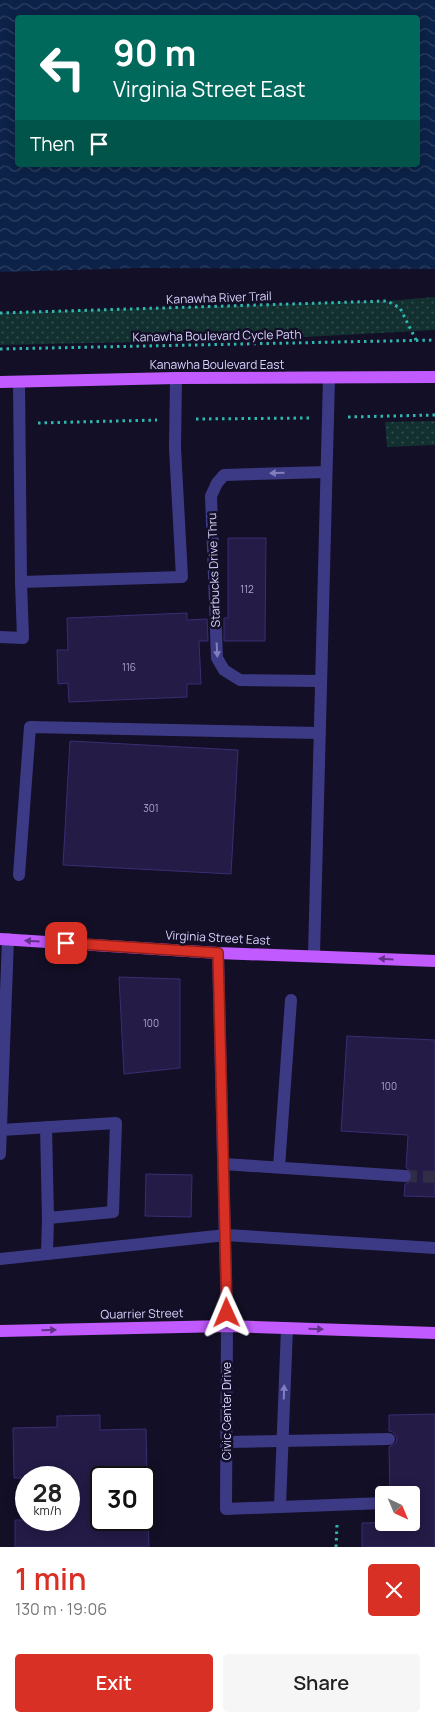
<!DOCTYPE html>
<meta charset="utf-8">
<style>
body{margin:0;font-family:Manrope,sans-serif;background:#f6f6f6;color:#222;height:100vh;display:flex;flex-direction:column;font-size:19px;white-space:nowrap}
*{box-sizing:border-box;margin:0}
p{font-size:16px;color:#767676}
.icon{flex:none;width:28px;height:28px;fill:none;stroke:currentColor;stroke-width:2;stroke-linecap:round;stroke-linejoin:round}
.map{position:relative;height:1547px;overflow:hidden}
.panel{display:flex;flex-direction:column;background:#fff;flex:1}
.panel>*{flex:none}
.banner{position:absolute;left:15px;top:15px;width:405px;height:152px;border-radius:5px;box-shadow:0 2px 12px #0003;background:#00695c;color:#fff;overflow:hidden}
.needle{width:32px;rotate:136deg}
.buttons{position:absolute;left:375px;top:1486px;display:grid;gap:10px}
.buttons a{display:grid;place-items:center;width:45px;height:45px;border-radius:5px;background:#fff;box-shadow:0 2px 12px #0003;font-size:25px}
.speed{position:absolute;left:15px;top:1466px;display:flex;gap:10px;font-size:25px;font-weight:700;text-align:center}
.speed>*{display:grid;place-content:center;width:65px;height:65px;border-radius:50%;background:#fff;box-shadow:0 2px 12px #0003;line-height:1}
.speed small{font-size:12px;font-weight:400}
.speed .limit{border:2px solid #111;border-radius:8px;background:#fff;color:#111}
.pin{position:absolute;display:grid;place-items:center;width:42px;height:42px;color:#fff;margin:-21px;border-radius:10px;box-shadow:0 2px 8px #0006}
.me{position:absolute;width:55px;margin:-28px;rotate:359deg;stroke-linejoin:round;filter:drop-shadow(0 0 4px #0008)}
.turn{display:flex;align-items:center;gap:18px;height:105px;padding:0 15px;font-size:22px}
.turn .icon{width:65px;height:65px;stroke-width:2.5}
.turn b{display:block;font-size:35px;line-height:42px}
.then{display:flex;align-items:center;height:48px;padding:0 15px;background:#0003;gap:10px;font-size:19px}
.round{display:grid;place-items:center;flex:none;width:52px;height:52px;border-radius:5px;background:#f6f6f6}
.headline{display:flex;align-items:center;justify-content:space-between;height:85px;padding:0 15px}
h1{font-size:30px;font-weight:600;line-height:38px;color:#d93025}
.primary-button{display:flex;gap:10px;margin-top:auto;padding:10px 15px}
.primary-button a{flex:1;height:58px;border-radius:5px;background:#d93025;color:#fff;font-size:20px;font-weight:600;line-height:58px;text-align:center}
.primary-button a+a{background:#f6f6f6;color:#222}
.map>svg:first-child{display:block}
</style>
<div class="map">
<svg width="435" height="1547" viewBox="0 0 435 1547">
<defs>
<pattern id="grass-dots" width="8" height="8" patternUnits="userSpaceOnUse" patternTransform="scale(1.25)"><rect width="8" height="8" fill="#12302f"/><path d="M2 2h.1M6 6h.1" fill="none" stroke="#344d4e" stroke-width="1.8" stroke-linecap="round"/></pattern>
<pattern id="water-waves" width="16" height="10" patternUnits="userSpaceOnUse" patternTransform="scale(1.25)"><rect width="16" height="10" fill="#0c2248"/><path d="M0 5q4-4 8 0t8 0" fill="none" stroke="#2f4163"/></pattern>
</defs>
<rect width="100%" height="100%" fill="#130f26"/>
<g fill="url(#grass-dots)">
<path d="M435 297V330L268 339 0 345V313L387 301Z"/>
<path d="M435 421V445L387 447 385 422Z"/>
</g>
<path fill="url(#water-waves)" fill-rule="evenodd" d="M0 0H435V269L141 268 0 272ZM18 18H418V165H18Z"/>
<g fill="#241b47" stroke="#3b2d73">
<path d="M228 538H266L265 641H224V618H228Z"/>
<path d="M187 613V620L207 619 208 641H199L201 684H187V697L69 702 68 683 58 684 57 650H68L67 618Z"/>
<path d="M70 741 238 750 231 874 63 865Z"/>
<path d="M119 977 180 979V1068L124 1074Z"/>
<path d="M347 1036 435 1040V1197L404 1196 405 1184 411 1181 413 1176 410 1170 406 1168 408 1135 341 1131Z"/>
<path d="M146 1174 192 1175 191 1217 145 1216Z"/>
<path d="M435 1414V1547H362V1523L411 1522V1495H390L389 1447 396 1443 397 1438 393 1432 389 1431V1415Z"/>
<path d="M100 1415V1430L146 1429 147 1478H101V1520H148L149 1547H15V1520H69V1478H14L13 1428 57 1427V1416Z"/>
</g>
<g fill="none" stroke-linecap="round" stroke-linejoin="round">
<path stroke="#312d47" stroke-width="12" stroke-dasharray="12 6" stroke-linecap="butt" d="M405 1176 435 1177"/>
<g stroke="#2fb8b0" stroke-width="3" stroke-dasharray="2.5 4" stroke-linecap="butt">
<path d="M0 313 387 301 400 308 416 340"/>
<path d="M0 349 435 340"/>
<path d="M348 417 435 415"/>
<path d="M196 419 309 418"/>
<path d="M38 423 157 420"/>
<path d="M336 1547 337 1525"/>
</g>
<g stroke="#3d3a85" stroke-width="12">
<path d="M19 382 21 582 182 577 175 448 176 378"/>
<path d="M0 637 23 638 21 582"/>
<path d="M320 681 240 680 224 670 217 658 211 496 217 483 224 475 326 472"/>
<path d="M19 875 30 727 319 733"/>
<path d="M218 953 227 1326 226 1509 384 1503"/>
<path d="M314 955 329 378"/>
<path d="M1 1130 116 1123 113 1212 48 1218 46 1127"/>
<path d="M0 1154 8 939"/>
<path d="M224 1164 405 1176"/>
<path d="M279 1167 291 1000"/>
<path d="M47 1254 48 1218"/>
<path d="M0 1259 226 1235 435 1248"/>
<path d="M226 1442 389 1439"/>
<path d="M280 1506 287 1328"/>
</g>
<g stroke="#c25bff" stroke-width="12">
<path d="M0 382 176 378 435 377"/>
<path d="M0 939 218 953 435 961"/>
<path d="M0 1331 227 1326 435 1333"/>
</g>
</g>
<defs><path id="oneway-solid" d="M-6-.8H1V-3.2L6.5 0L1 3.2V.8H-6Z" transform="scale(1.25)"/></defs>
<g fill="#837fbc">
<use href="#oneway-solid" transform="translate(277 473) rotate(178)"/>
<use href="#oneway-solid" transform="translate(217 650) rotate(87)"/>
<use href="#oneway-solid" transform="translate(284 1392) rotate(-88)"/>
</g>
<g fill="#623188">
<use href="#oneway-solid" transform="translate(32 941) rotate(-176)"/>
<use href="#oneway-solid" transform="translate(386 959) rotate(-177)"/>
<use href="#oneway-solid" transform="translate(316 1329) rotate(2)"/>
<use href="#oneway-solid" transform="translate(49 1330) rotate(-1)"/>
</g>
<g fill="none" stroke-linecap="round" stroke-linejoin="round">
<defs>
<path id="route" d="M66 943 218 953 227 1313"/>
</defs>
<use href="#route" stroke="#8d1f18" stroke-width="12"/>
<use href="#route" stroke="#d93025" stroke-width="9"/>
</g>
<g text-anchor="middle" stroke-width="5" stroke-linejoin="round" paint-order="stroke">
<g font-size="10" fill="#aca6d1">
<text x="247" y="593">112</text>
<text x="129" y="671">116</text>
<text x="151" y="812">301</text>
<text x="151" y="1027">100</text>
<text x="389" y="1090">100</text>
</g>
<g font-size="12" fill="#d9d4ff" stroke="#130f26">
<text transform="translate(219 298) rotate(-2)" y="4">Kanawha River Trail</text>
<text transform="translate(217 336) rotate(-1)" y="4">Kanawha Boulevard Cycle Path</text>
<text x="217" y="369">Kanawha Boulevard East</text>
<text transform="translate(214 570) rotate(-92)" y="4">Starbucks Drive Thru</text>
<text transform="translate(218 938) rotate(3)" y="4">Virginia Street East</text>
<text transform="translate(142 1314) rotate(-1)" y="4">Quarrier Street</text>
<text transform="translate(227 1411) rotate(-90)" y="4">Civic Center Drive</text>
</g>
</g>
</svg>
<div class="buttons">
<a><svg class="needle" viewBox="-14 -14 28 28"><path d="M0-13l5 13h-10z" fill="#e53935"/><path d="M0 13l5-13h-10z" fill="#767676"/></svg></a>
</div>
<div class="speed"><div>28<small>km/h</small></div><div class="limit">30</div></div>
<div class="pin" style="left:66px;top:943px;background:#d93025"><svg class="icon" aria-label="arrive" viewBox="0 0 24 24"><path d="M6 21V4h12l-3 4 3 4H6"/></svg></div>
<svg class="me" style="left:227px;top:1313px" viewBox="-20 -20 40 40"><path d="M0-17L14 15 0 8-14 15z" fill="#d93025" stroke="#fff" stroke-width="4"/></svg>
<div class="banner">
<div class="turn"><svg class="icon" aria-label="left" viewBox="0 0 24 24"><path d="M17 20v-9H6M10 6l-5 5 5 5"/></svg><div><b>90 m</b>Virginia Street East</div></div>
<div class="then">Then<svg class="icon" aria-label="arrive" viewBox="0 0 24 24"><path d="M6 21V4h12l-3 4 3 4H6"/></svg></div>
</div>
</div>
<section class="panel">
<div class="headline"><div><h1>1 min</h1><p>130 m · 19:06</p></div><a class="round" style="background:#d93025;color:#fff"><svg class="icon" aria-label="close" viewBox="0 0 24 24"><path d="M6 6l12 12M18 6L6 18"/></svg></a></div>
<div class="primary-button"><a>Exit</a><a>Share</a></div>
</section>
